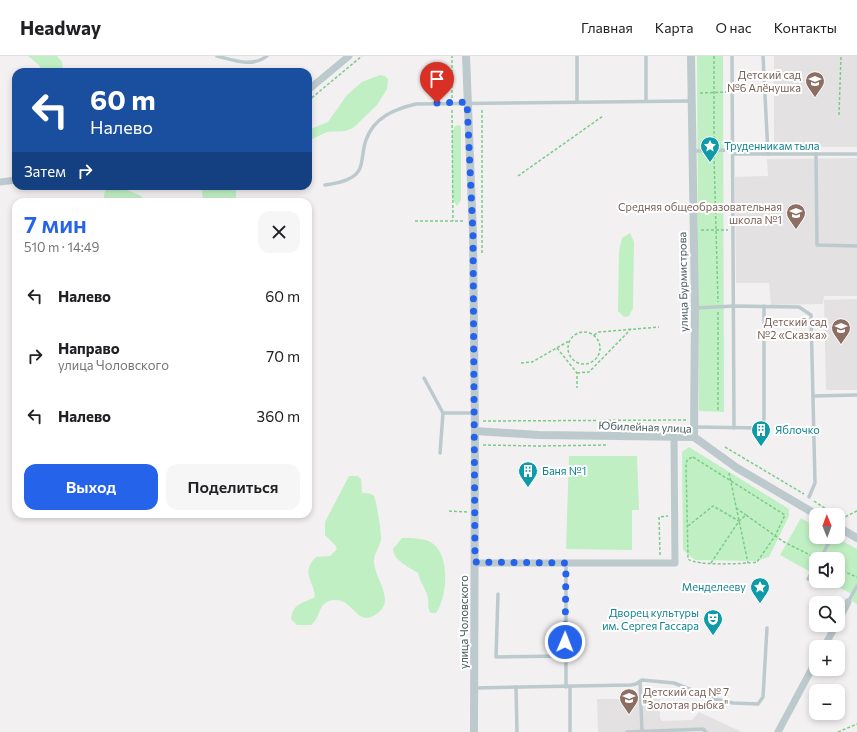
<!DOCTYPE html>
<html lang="ru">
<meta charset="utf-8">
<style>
body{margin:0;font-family:Commissioner,sans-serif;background:#f6f6f6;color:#202124;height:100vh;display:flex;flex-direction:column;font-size:15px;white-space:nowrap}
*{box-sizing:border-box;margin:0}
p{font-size:13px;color:#757577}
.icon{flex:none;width:22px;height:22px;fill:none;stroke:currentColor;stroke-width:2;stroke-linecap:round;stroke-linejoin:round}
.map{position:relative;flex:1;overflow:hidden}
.details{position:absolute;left:12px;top:142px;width:300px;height:320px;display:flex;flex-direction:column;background:#fff;border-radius:12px;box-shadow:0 2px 6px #0003}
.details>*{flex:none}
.guide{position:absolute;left:12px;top:12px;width:300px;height:122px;border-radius:12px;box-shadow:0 2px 6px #0003;background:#1a4fa0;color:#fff;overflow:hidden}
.needle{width:26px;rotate:359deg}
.tools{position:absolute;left:809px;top:452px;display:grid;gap:8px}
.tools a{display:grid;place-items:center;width:36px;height:36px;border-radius:8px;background:#fff;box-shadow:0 2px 6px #0003;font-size:20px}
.pin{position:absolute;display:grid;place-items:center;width:34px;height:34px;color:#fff;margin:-41px -17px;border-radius:50% 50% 50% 0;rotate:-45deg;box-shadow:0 0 4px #0007}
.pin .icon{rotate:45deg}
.me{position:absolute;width:44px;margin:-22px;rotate:1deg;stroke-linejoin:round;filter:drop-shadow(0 0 3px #0008)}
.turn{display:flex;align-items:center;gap:14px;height:84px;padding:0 12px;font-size:18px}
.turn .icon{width:52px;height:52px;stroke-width:2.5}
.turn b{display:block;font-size:28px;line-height:34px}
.then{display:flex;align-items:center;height:38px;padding:0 12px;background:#0003;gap:8px;font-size:15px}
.round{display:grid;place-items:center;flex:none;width:42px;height:42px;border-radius:12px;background:#f6f6f6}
.head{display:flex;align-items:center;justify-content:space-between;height:68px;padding:0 12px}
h1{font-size:24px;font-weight:600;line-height:30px;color:#2563eb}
.primary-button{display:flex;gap:8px;margin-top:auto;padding:8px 12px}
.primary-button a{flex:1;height:46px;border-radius:12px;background:#2563eb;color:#fff;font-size:16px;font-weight:600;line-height:46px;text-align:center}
.primary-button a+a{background:#f6f6f6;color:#202124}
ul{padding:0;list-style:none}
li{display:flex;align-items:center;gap:12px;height:60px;padding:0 12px}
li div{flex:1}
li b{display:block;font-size:15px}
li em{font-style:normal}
header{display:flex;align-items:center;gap:24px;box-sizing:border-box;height:56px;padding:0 20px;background:#fff;border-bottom:1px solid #e0e0e0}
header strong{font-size:19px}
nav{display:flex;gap:22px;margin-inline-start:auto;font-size:14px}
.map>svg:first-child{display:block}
</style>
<header>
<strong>Headway</strong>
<nav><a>Главная</a><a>Карта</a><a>О нас</a><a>Контакты</a></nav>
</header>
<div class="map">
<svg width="857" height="676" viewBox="0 0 857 676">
<rect width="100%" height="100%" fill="#f3f0f1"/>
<g fill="#e4e1e3">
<path d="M774 0H857V91H779L774 85Z"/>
<path d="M857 102V240H824L823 248 771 249 769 227H736L735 121 768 120 767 103Z"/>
<path d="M857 243V334H826L824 244Z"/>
<path d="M597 643H660V662L662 665 692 664 699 656 742 676H598Z"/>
</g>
<g fill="#c0efc3">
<path d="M28 0H57L62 6 63 15 42 16 39 9Z"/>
<path d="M697 0H723L724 356 699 355Z"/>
<path d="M380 19 385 20 388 23 387 33 377 49 353 72 345 75 327 76 308 85V74L328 66 347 39 362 26Z"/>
<path d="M460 69 461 72V144L457 150 452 143V77L455 70Z"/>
<path d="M118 130 141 140 145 146H105C103 139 104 136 108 131Z"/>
<path d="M203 130H232L236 135V146H204L202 138Z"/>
<path d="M630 177 634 186 633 252 629 260 624 261 618 255 619 195 622 182Z"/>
<path d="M689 391 789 453V460L769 501 756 505 695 504 683 494 682 396Z"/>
<path d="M569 400H637L639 454H632V494L566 493Z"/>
<path d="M349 420H358L361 423 362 437C366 437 371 437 374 440 376 443 382 479 381 484 379 492 373 499 374 507 376 525 397 546 375 559 357 571 353 542 334 544 330 544 326 546 323 549 318 556 319 562 311 569H297L291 563C293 547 302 548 315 541 314 524 300 517 316 501L330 500 337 493 335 489 325 479V466Z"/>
<path d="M801 462 816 471V481H835L857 493V548L851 544 853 539 828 525H838V503H816V519L780 499Z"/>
<path d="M402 482C411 482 425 482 432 487 451 500 447 542 436 557H431C427 552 429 547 428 542 426 533 420 526 418 517 409 511 394 505 393 493Z"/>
</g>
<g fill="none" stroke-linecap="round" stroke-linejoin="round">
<g stroke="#79cc88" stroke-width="1.5" stroke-dasharray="3 2" stroke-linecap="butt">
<path d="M700 37 727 36"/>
<path d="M452 42V0"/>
<path d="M308 45 362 0"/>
<path d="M452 54 453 165"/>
<path d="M482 54V198"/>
<path d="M839 59 841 0"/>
<path d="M714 88V0"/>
<path d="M714 100 718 246"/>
<path d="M518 120 603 60"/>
<path d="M415 165H465"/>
<path d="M701 174H728"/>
<path d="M718 256V355"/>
<circle cx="584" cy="292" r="16"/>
<path d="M594 279 599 276 659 271"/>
<path d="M557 292 577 317V332"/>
<path d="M521 307 532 306 569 285"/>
<path d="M577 317 589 316 631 273"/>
<path d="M483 365 686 364"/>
<path d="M483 389 539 390 608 389"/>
<path d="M725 391 804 438"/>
<path d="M693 401 785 459 775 480 757 506C744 508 696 510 688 503L686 407 688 403Z"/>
<path d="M729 417 748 507"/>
<path d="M814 445 835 459"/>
<path d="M736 452 746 459"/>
<path d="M449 455 467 456"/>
<path d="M841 463 857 455"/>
<path d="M688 470 713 450 739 465"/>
<path d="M660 499 659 461 668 460"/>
<path d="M711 507 739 465 746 459 784 486 814 501"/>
<path d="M838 513 857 521"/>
<path d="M838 676 857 668"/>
</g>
<g stroke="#bccacd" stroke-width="3.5">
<path d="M217 0C233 4 252 12 267 0"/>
<path d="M577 0V46"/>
<path d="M732 0 734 372"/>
<path d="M763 0 768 98"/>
<path d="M646 45V0"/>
<path d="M693 95 733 94"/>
<path d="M733 98H857"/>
<path d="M816 98 817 189 857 190"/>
<path d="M325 129C338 127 358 124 361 109 363 101 363 92 366 84 374 61 395 53 416 48L691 45"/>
<path d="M696 252 734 250 799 251 811 259 815 427 809 441"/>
<path d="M424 322 443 357"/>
<path d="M813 340 857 339"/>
<path d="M695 371 761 372 764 363V250"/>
<path d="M440 397 443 357H474"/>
<path d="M820 503 832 481"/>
<path d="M808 523 816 510"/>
<path d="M498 538 496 601 564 600"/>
<path d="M848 546 857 530"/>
<path d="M640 626 642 675"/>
<path d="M516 631 517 676"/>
<path d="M566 631V507"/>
<path d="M475 632 631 629 636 628 642 624 674 627 715 643 733 647 758 648 763 641 767 572"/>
<path d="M570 676V631"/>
<path d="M627 676 703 673 706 676"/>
</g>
<g stroke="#bccacd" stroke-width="7">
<path d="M308 34 349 0"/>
<path d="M0 126 16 124"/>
<path d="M475 507H675L674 381"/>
<path d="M838 565 848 546"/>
<path d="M824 591 836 569"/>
<path d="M778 676 816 605"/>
</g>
<g stroke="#bccacd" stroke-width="8">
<path d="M466 0 473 178 475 375 474 676"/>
<path d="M691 0 695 252 694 381"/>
<path d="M475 375 539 379 694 381 737 412 817 459"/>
<path d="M838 471 857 482"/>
</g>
</g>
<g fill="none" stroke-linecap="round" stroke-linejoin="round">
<path stroke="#2563eb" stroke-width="7" stroke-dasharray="0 12.6" d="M437 47 467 46 473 178 475 506 566 507 565 586"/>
</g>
<defs>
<symbol id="school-pin" viewBox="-11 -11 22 30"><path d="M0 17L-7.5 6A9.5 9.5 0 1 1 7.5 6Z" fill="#8d6e63" stroke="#fff"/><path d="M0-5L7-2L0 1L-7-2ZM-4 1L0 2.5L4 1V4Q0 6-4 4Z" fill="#fff"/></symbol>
<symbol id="sight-pin" viewBox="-11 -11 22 30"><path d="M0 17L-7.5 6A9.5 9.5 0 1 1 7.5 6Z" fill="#0f9aa8" stroke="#fff"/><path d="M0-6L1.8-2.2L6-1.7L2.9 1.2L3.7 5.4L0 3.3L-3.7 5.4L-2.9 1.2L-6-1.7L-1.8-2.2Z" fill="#fff"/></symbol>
<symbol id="building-pin" viewBox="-11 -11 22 30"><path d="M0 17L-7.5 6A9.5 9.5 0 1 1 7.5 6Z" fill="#0f9aa8" stroke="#fff"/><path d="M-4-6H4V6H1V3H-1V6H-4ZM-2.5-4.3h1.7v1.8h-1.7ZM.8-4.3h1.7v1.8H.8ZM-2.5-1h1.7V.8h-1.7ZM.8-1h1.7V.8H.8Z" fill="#fff"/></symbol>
<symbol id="theatre-pin" viewBox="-11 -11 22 30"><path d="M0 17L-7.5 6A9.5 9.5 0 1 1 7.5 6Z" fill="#0f9aa8" stroke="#fff"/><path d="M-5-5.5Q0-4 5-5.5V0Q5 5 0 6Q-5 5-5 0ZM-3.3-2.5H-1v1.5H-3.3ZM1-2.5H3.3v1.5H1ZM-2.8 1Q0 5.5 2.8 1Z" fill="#fff"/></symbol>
</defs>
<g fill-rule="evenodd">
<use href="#school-pin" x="804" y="14" width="22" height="30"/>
<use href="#sight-pin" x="699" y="79" width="22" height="30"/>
<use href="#school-pin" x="785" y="146" width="22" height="30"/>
<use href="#school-pin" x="830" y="261" width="22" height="30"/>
<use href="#building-pin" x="750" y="363" width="22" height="30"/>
<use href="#building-pin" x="517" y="404" width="22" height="30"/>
<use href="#sight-pin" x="749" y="520" width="22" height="30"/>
<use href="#theatre-pin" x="702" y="552" width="22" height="30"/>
<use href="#school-pin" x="618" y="631" width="22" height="30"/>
</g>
<g text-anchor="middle" stroke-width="4" stroke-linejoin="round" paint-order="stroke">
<g font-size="11" fill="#785e54" stroke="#fff" text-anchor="end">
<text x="801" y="23">Детский сад<tspan x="801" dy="13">№6 Алёнушка</tspan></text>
<text x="782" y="155">Средняя общеобразовательная<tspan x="782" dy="13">школа №1</tspan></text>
<text x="827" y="270">Детский сад<tspan x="827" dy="13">№2 «Сказка»</tspan></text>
<text x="643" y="640" text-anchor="start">Детский сад № 7<tspan x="643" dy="13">"Золотая рыбка"</tspan></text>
</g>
<g font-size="11" fill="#0d838f" stroke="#fff" text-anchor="start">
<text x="724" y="94">Труденникам тыла</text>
<text x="775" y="378">Яблочко</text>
<text x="542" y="419">Баня №1</text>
<text x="746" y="535" text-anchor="end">Менделееву</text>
<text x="699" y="561" text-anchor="end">Дворец культуры<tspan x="699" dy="13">им. Сергея Гассара</tspan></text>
</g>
<g font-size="11" fill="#485a5e" stroke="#fff">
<text transform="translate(683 226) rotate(-91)" y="4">улица Бурмистрова</text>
<text transform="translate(645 371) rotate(2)" y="4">Юбилейная улица</text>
<text transform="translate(464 566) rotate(-90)" y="4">улица Чоловского</text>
</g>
</g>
</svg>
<div class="tools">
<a><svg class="needle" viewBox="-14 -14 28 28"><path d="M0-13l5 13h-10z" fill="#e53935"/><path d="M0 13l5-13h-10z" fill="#757577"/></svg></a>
<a><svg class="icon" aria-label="sound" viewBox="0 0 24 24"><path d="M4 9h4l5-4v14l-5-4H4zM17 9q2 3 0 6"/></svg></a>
<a><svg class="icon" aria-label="search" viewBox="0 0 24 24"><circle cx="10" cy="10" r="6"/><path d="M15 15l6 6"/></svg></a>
<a>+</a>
<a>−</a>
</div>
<div class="pin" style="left:437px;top:47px;background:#d93025"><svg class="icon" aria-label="arrive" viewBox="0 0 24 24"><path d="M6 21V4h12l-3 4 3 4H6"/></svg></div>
<svg class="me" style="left:565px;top:586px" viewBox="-20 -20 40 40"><circle r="17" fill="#2563eb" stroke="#fff" stroke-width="3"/><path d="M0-11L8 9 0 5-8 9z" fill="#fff"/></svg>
<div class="guide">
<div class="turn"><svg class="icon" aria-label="left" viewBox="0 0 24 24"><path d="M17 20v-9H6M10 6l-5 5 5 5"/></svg><div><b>60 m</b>Налево</div></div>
<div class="then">Затем<svg class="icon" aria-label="right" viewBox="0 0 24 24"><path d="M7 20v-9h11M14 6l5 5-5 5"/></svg></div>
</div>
<section class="details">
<div class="head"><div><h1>7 мин</h1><p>510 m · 14:49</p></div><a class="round"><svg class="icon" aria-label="close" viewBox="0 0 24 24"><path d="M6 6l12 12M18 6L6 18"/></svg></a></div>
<ul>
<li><svg class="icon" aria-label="left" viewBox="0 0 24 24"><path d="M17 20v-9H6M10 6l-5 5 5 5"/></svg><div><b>Налево</b></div><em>60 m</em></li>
<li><svg class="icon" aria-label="right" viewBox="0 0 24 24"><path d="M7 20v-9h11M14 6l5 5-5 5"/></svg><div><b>Направо</b><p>улица Чоловского</p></div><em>70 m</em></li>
<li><svg class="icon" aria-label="left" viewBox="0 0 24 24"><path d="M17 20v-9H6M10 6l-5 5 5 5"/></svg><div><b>Налево</b></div><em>360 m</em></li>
</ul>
<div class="primary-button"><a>Выход</a><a>Поделиться</a></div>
</section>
</div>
